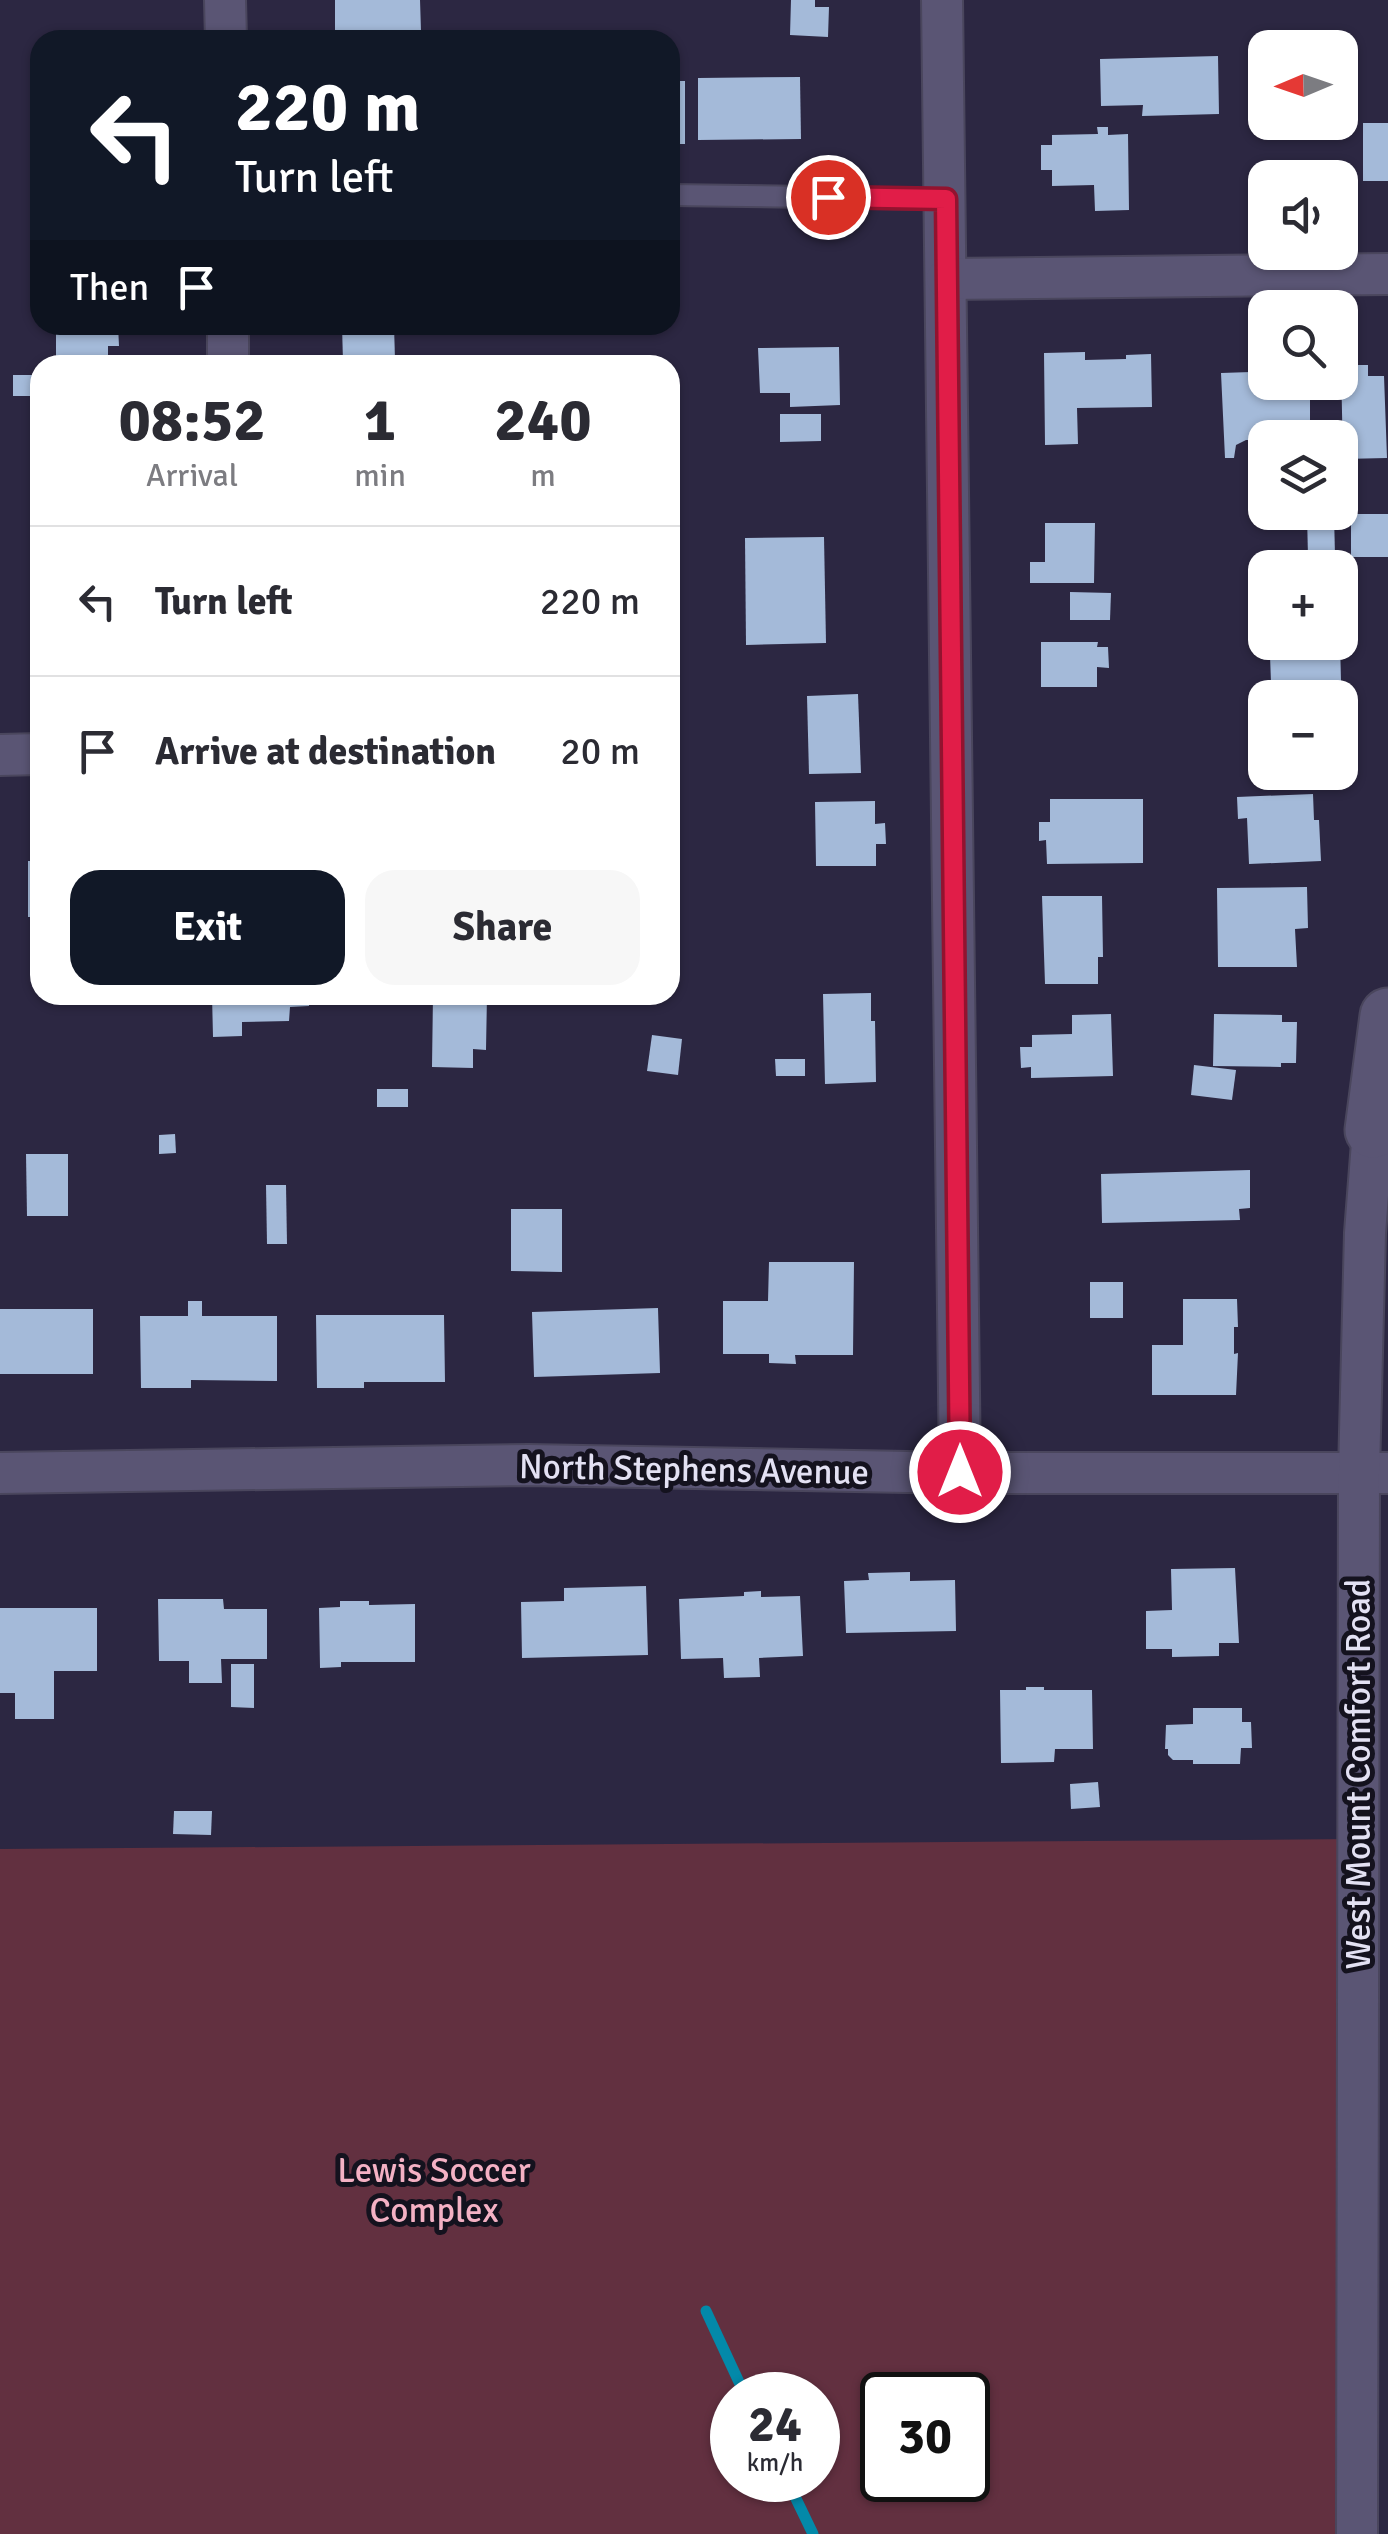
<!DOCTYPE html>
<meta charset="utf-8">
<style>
body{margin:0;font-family:Signika,sans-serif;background:#f7f7f7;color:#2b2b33;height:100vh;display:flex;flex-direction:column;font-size:38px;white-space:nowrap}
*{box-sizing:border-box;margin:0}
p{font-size:32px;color:#7c7c81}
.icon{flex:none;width:55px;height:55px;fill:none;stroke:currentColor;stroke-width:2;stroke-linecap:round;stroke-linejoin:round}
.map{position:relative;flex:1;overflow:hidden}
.side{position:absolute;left:30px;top:355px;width:650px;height:650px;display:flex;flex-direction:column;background:#fff;border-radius:30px;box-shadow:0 2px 8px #0004}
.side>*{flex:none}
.top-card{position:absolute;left:30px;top:30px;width:650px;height:305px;border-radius:30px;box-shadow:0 2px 8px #0004;background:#111827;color:#fff;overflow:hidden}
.needle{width:65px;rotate:268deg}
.fabs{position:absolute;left:1248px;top:30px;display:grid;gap:20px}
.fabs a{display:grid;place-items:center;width:110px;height:110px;border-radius:20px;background:#fff;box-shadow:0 2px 8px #0004;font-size:50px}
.speed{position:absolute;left:710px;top:2372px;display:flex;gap:20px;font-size:50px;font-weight:700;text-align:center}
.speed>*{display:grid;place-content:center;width:130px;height:130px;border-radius:50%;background:#fff;box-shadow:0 2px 8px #0004;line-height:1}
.speed small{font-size:25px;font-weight:400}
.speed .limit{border:5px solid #111;border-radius:15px;background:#fff;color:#111}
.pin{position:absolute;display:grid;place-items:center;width:85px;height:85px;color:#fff;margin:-42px;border:5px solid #fff;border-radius:50%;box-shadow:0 2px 10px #0007}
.me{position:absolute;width:110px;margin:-55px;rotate:0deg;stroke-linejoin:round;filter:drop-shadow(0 0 8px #0008)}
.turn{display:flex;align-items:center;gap:35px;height:210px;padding:0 40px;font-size:45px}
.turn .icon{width:130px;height:130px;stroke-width:2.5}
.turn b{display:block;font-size:70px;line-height:85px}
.then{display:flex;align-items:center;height:95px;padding:0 40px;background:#0003;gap:20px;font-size:38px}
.eta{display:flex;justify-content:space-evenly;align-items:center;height:170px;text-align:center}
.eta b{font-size:60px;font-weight:700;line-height:70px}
.action{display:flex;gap:20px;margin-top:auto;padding:20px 40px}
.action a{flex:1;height:115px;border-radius:30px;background:#111827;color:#fff;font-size:40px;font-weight:700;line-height:115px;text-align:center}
.action a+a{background:#f7f7f7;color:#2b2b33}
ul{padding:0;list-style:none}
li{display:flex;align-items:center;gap:30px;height:150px;padding:0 40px;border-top:2px solid #e1e1e2}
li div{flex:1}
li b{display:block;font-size:38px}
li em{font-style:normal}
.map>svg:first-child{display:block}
</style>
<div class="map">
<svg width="1388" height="2534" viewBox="0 0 1388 2534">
<rect width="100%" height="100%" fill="#2c2742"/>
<path fill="#623040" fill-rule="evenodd" d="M1358 1839 1357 2534H0V1849ZM732 2395H818V2480H732ZM882 2395H968V2480H882Z"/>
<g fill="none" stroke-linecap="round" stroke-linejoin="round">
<g stroke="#0389a9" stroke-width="11">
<path d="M706 2311 745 2395"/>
<path d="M787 2480 813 2534"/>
</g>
</g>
<g fill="#a4bad9">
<path d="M335 0H420L421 32 335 34Z"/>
<path d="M791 0H815V7H829L828 37 790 35Z"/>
<path d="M1218 56 1219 114 1142 116 1143 105 1101 106 1100 59Z"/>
<path d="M800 77 801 139 698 140V78Z"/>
<rect x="670" y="81" width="15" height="63"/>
<rect x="1363" y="123" width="25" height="58"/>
<path d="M1097 127H1108V135L1128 134 1129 210 1095 211 1094 185 1052 186V170H1041V145H1052V135L1098 134Z"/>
<path d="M56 325H118L119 346H108V365H56Z"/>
<path d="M342 325H394L395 360 343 362Z"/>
<path d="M1252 338H1265V382H1297V391H1310V427L1257 428V440H1246L1236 445 1234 458H1225L1221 373 1251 372Z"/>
<path d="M839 347 840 405 790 407V393H760L758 348Z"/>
<path d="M1085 352V360L1126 359V355L1151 354 1152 407 1077 408 1078 444 1045 445 1044 353Z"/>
<path d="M1341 365H1368V376H1384L1387 458 1343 459Z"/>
<rect x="13" y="375" width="27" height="21"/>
<path d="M780 414H821V441L780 442Z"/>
<path d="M1334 514 1335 556 1308 557 1307 515Z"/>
<rect x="1351" y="514" width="37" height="43"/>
<path d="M1045 523H1095L1094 583H1030V562H1045Z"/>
<path d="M824 537 826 643 746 645 745 538Z"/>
<path d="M1070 592 1111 593 1110 620H1070Z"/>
<path d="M1041 642H1098L1097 647H1108L1109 668 1097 667V687H1041Z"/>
<path d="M1279 642H1340L1341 681 1271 683 1270 655H1278Z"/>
<path d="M858 694 861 773 809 774 807 696Z"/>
<path d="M1313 794 1314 820H1319L1321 861 1249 864 1247 818 1238 819 1237 797Z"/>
<path d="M1050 799H1143V863L1047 864 1046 840 1039 841V822H1050Z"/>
<path d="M875 801V824L885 823 886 844H876V866H816L815 802Z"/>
<rect x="28" y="861" width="12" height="56"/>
<path d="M1307 887 1308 928 1295 929 1297 967H1218L1217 888Z"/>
<path d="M1042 896H1102L1103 957H1098V984H1045Z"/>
<path d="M871 993V1021H875L876 1082 825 1084 823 994Z"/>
<path d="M212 995H309V1006L290 1007 289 1021 242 1022V1036L213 1037Z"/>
<path d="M433 995H487L486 1050 473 1049V1068L432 1067Z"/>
<path d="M1111 1014 1113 1076 1031 1078V1067L1021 1068 1020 1047H1032V1035L1072 1034V1015Z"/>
<path d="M1214 1014 1282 1015V1022H1297L1296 1063H1281V1067L1213 1066Z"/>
<path d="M652 1035 682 1039 678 1075 647 1071Z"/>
<path d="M775 1059H805V1076H776Z"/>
<path d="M1194 1065 1236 1070 1232 1100 1191 1095Z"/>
<rect x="377" y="1089" width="31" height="18"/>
<path d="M175 1134 176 1153 159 1154V1135Z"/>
<path d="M26 1154H68V1216H27Z"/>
<path d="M1250 1170V1208L1239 1209 1240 1220 1102 1223 1101 1174Z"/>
<path d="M266 1185H286L287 1244H267Z"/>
<path d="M511 1209H562V1272L511 1271Z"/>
<path d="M769 1262H854L853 1355H795L796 1364 769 1363V1354H723V1301H768Z"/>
<rect x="1090" y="1282" width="33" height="36"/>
<path d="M1183 1299H1237L1238 1327H1234V1354L1238 1353 1236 1395H1152V1345H1183Z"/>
<path d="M188 1301H202V1316H277V1381L191 1380V1388H141L140 1316H188Z"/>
<path d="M658 1308 660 1373 534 1377 532 1312Z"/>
<rect x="0" y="1309" width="93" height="65"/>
<path d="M316 1315H444L445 1382H364V1388H317Z"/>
<path d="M1235 1568 1239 1643H1219V1656L1172 1657V1649H1146V1611L1172 1610 1171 1569Z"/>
<path d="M910 1572V1581L955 1580 956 1631 846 1633 844 1581 869 1580 868 1573Z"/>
<path d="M646 1586 648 1655 522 1658 521 1602 564 1601V1588Z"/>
<path d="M761 1591V1597L800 1596 803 1656 759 1658 760 1677 724 1678 723 1658 681 1659 679 1599 744 1596V1592Z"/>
<path d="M158 1599H223L224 1609H267V1659H221L222 1683H189V1661H159Z"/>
<path d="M340 1601H369V1605L415 1604V1662H341V1667L320 1668 319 1608 340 1607Z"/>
<path d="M0 1608H97V1671H54V1719H15V1693H0Z"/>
<path d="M231 1664H254V1708L231 1707Z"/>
<path d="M1026 1687H1044V1690H1092L1093 1749H1055L1054 1762 1001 1763 1000 1690H1026Z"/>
<path d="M1193 1708H1242V1722H1251L1252 1748H1241L1240 1764H1193V1760H1173L1168 1755V1749H1165L1166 1725 1193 1724Z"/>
<path d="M1098 1782 1100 1807 1071 1809 1070 1784Z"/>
<path d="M174 1811H212L211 1835 173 1834Z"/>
</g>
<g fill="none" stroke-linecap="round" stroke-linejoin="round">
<defs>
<path id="lane" d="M670 195 945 199"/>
<g id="street">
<path d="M225 0 226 40"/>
<path d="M942 0 960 1473"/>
<path d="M947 279 1388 274"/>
<path d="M228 325V365"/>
<path d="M0 755 40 754"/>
<path d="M0 1473 528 1465 960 1473H1388"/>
<path d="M1357 2534 1359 1472 1365 1233 1373 1130"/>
</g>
<path id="secondary" d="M1373 1130 1388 1016"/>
</defs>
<use href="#lane" stroke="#4a465d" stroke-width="24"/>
<use href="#street" stroke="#4a465d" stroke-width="44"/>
<use href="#secondary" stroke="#4a465d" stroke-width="59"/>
<use href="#lane" stroke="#5a5574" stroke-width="20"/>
<use href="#street" stroke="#5a5574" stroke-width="40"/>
<use href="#secondary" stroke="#5a5574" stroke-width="55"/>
</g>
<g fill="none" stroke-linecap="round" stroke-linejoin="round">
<defs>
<path id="route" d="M828 197 946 199 960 1472"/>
</defs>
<use href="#route" stroke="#92132f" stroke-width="25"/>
<use href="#route" stroke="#e11d48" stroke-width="18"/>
</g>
<g text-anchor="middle" stroke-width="10" stroke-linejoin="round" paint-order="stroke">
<g font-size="35" fill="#e3e1f3" stroke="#14121e">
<text transform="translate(694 1469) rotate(1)" y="12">North Stephens Avenue</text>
<text transform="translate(1358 1774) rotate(-90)" y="12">West Mount Comfort Road</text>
</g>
<g font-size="35" fill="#f4b1c4" stroke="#14121e">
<text x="434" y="2182">Lewis Soccer<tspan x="434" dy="40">Complex</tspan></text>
</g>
</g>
</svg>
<div class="fabs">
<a><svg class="needle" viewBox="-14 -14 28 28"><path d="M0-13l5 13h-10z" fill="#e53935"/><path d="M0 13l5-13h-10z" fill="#7c7c81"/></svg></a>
<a><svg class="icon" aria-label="sound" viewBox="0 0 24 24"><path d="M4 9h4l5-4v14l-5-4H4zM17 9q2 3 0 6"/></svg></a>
<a><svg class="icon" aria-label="search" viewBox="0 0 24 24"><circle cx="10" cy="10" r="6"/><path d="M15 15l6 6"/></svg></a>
<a><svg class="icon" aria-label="layers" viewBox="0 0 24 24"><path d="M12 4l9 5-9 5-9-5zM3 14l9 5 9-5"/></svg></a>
<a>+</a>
<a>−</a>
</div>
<div class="speed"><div>24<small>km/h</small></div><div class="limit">30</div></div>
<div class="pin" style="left:828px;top:197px;background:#d93025"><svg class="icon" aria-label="arrive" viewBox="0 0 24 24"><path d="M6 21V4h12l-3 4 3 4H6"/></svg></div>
<svg class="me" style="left:960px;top:1472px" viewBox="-20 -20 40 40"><circle r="17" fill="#e11d48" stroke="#fff" stroke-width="3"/><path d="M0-11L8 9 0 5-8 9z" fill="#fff"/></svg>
<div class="top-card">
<div class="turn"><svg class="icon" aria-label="left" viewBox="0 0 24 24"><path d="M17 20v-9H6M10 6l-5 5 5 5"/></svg><div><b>220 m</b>Turn left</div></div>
<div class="then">Then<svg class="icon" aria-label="arrive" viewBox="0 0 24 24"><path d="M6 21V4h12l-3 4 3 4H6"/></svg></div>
</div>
<section class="side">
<div class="eta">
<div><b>08:52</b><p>Arrival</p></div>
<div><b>1</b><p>min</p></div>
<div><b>240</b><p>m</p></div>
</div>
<ul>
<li><svg class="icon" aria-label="left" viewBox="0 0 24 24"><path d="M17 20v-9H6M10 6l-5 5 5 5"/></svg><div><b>Turn left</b></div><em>220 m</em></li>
<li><svg class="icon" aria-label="arrive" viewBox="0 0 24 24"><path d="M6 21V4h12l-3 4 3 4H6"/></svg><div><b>Arrive at destination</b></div><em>20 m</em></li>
</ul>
<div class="action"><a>Exit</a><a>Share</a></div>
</section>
</div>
